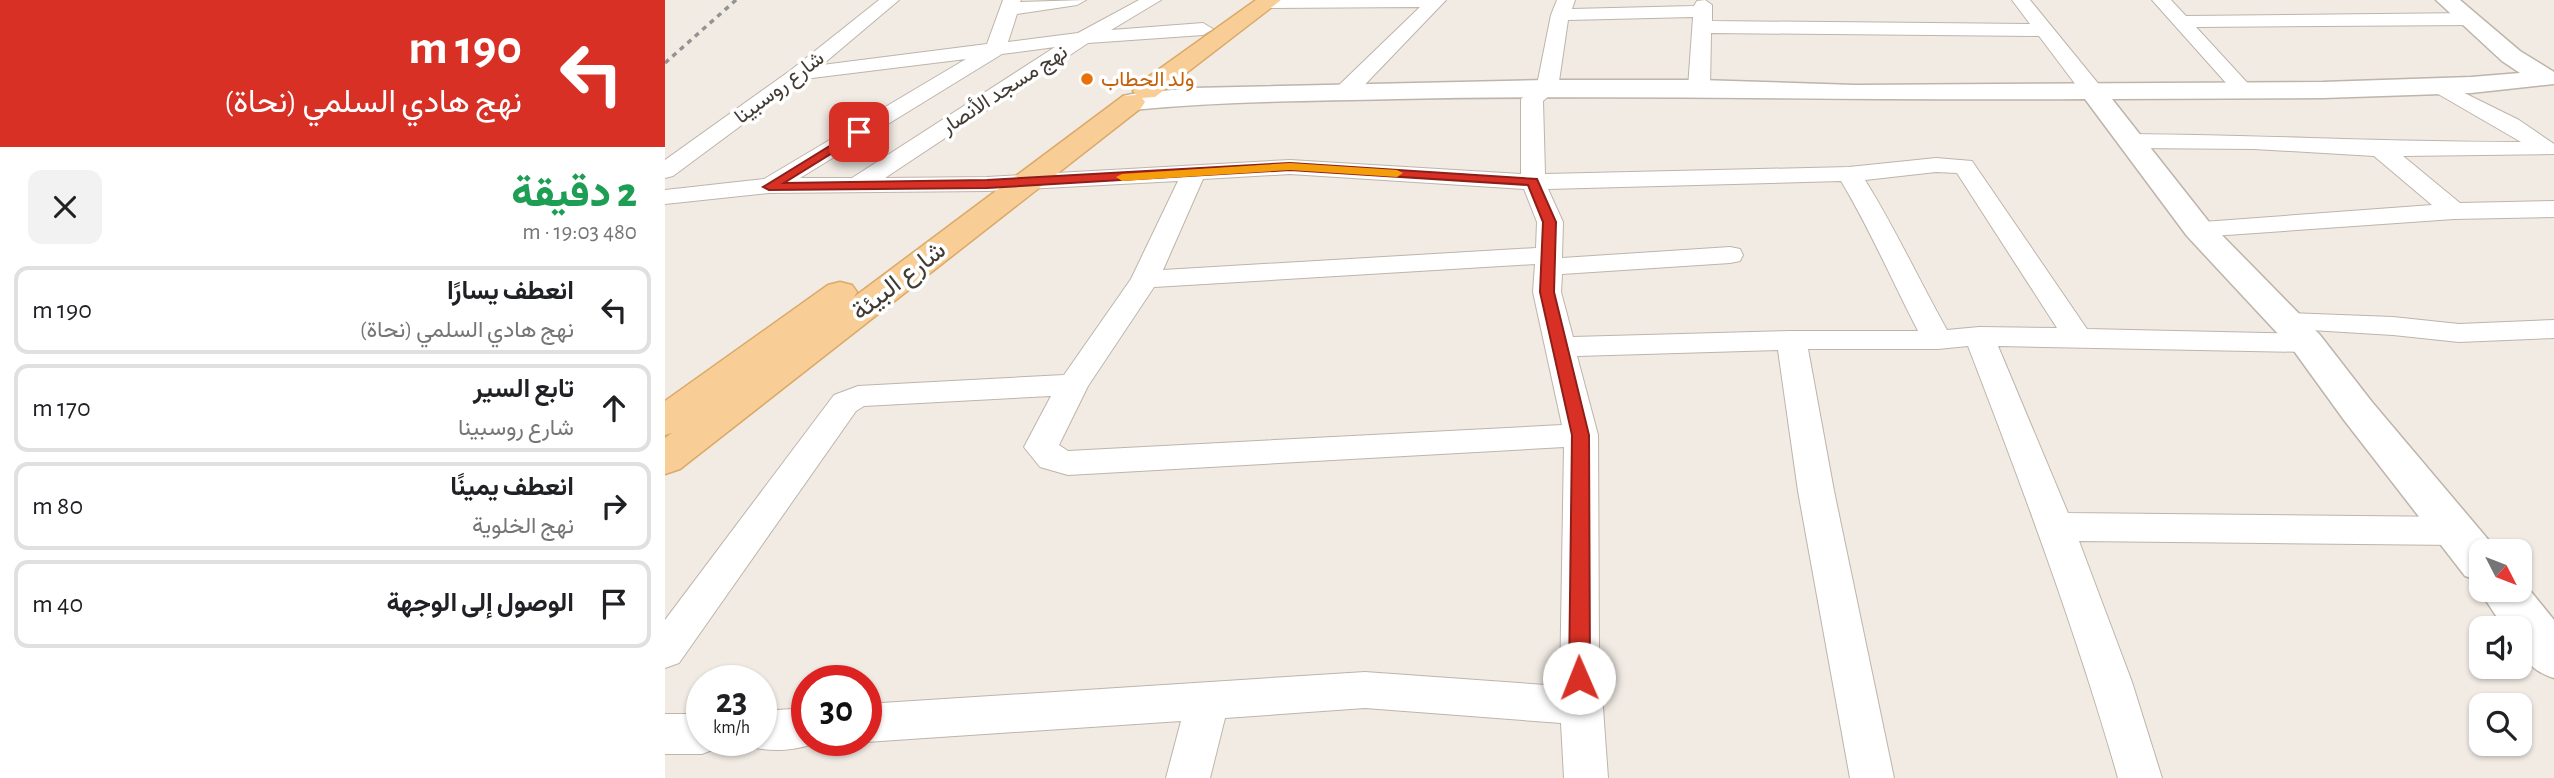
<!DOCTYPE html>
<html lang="ar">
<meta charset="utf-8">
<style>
body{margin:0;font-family:"Alegreya Sans",Vazirmatn,sans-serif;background:#f2f2f2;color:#202124;direction:rtl;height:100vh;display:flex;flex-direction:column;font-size:26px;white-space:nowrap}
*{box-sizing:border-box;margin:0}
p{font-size:23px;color:#757577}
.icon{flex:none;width:38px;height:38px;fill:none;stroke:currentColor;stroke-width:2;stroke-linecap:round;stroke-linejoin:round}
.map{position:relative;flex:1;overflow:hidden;direction:ltr}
.sheet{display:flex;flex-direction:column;background:#fff;width:665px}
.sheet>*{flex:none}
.guide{background:#d93025;color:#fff;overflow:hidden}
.needle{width:46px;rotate:132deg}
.tools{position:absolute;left:1804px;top:539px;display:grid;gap:14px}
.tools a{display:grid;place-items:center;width:63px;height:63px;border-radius:14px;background:#fff;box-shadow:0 2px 5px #0004;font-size:35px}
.speed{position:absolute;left:21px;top:665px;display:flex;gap:14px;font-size:35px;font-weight:700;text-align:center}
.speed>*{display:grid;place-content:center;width:91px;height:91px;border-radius:50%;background:#fff;box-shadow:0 2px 5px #0004;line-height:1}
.speed small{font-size:18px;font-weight:400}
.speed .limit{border:10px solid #d22;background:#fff;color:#111}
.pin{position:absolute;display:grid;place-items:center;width:60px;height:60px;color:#fff;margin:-30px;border-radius:14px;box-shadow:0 4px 10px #0006}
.me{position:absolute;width:77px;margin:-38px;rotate:359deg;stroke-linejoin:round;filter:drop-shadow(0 0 5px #0008)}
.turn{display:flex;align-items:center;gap:24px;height:147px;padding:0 28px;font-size:32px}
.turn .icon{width:91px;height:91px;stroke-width:2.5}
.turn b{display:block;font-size:49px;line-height:60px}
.round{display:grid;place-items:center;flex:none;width:74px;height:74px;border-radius:14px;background:#f2f2f2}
.head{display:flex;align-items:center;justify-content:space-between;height:119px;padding:0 28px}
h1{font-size:42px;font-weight:800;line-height:52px;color:#1e9e55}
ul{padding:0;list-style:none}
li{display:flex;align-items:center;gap:21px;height:88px;margin:0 14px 10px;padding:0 14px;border:4px solid #e0e0e0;border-radius:14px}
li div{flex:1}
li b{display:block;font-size:26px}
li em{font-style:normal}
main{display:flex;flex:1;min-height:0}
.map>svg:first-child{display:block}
</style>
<main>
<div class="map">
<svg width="1889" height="778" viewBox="0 0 1889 778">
<rect width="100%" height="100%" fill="#f1ebe4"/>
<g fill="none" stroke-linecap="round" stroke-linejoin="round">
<defs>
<g id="minor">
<path d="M214 0H234L157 65 322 44 338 0H356L355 2 421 0 412 5 352 14 343 42 413 33 474 0H496L446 30 538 23 548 29 538 35 423 43 220 178 322 177 625 160 856 174V99L872 85 886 15 892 0H910L907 9 1029 6 1032 1 1040 0 1047 5V21L1365 24 1347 0H1365L1436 87 1439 92 1436 97H1420L1374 36 1046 33 1045 88 1041 92H1027L1023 88 1028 17 903 20 893 88 878 101 880 174 1184 167 1271 158 1307 161 1422 329 1642 334 1653 336 1657 343 1653 350 1642 352 1333 346 1403 513 1791 517 1804 521 1809 531 1804 541 1791 545 1414 541 1467 682 1497 778H1453C1411 631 1358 489 1303 346L1273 349H1143L1169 491 1229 778H1185L1133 491 1113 350 912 356 933 435 934 651 943 778H899L896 723 700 708 560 718 545 778H501L516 721 201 742 196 740H201V704L700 672 895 686 899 447 403 475 375 467 359 447 386 396 199 406 191 411 14 663 0 668V620L169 395 193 386 399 375 466 279 513 181 322 191 104 193 0 204V190L99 179 301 59 139 79 8 176 0 178V160L126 70ZM390 47 187 178H135L337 54ZM1271 172 1292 173 1392 328 1314 327 1282 330C1254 280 1230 228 1200 180ZM625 174 859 189 872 222 871 248 498 270 538 179ZM1176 181C1205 229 1227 281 1253 331H1126L908 337 896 292 897 274 1065 263 1075 261 1078 255 1075 249 1065 247 897 258 898 222 883 189ZM870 264 868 292 897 425 403 451 394 445 423 386 489 287Z"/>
<path d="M594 0H781L688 97H672L669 92 672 87 755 7 601 8 595 7 592 3Z"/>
<path d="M1487 0H1506L1521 16 1806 13 1815 19 1806 25 1531 27 1588 89 1584 93H1570Z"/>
<path d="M1775 81 1854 120 1889 144V154L1738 156 1795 203 1889 201V217L1789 219 1533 237 1524 235 1520 229 1524 223 1767 205 1709 156 1589 149 1464 148 1456 146 1453 141 1456 136 1464 134C1595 135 1725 142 1856 142L1768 91 1764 87 1768 83Z"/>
<path d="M1623 313 1728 317 1794 324 1889 320V338L1794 342 1728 335 1613 328 1608 322 1613 316Z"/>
<path d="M142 708V740L157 741C134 750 105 754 81 745L79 740H96V711Z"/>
<path d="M0 714H37V740H56L52 748 37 754H0Z"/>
</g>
<g id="tertiary">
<path d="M1771 0H1795L1855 51 1889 72V84L1806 93 1658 98 1447 99 1544 222 1655 335 1707 402 1832 550 1816 551V581L1800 576 1679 420 1629 351 1522 236 1420 99C1190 101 961 94 732 99 643 101 555 101 467 110L458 108 454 102 458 96 467 94 528 88 882 80H1034L1190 85 1658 82 1806 77 1855 73 1837 61Z"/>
<path d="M1855 578 1889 620V678C1862 669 1855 656 1855 628H1839L1814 590 1816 584V590H1855Z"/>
</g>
<path id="primary" d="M591 0H616L490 97 477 98 480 102 476 108 15 469 0 474V438L7 433 0 435V401L163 285 175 282 187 285 192 292 189 297 458 96 471 95 468 91 472 85Z"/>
</defs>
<use href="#minor" stroke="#beb4aa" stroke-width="2"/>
<use href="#tertiary" stroke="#beb4aa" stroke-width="3"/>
<use href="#primary" stroke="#dba967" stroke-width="3"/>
<use href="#minor" fill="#fff" fill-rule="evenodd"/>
<use href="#tertiary" fill="#fff" fill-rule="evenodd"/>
<use href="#primary" fill="#f8ce96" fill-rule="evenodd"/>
<path stroke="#939393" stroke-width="3.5" stroke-dasharray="5 5" stroke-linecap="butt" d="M0 63 71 0"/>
</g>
<path fill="#d93025" stroke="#8d1f18" stroke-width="2" d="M194 128 200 132 198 134 119 183 322 180 625 163 872 179 891 222 889 292 924 435 925 678 922 685 914 688 907 685 904 678 907 435 875 292 878 222 863 185 625 170 322 188 104 190 98 187Z"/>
<path fill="#f59e0b" d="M625 163 732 170 738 173 732 177 625 170 457 181 451 177 457 174Z"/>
<circle fill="#e8710a" stroke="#fff" stroke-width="2.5" cx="422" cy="79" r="7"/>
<g text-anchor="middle" stroke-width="7" stroke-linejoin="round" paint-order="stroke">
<g font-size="21" fill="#c56008" stroke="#fff" text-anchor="start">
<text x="436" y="86">ولد الحطاب</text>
</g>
<g font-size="21" fill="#423b34" stroke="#fff">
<text transform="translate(114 87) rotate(-37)" y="7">شارع روسبينا</text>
<text transform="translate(339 89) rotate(-33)" y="7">نهج مسجد الأنصار</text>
</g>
<g font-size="26" fill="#423b34" stroke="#fff">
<text transform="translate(233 280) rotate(-38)" y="9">شارع البيئة</text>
</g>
</g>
</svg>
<div class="tools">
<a><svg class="needle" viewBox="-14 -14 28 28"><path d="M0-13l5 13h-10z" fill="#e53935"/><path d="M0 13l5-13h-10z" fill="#757577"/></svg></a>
<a><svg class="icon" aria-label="sound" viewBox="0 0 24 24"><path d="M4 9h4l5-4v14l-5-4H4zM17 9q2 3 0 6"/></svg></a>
<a><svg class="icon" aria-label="search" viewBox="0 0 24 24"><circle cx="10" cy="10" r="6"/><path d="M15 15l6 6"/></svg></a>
</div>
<div class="speed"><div>23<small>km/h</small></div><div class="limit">30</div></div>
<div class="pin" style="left:194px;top:132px;background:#d93025"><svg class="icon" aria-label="arrive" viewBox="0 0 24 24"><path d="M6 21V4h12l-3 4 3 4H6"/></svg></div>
<svg class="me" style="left:914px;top:678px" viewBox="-20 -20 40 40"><circle r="19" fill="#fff"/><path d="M0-13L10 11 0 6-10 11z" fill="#d93025"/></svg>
</div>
<section class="sheet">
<div class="guide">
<div class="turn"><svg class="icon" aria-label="left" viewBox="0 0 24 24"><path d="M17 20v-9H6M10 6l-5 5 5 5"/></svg><div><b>190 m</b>نهج هادي السلمي (نحاة)</div></div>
</div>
<div class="head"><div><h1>2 دقيقة</h1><p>480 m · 19:03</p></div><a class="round"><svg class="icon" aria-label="close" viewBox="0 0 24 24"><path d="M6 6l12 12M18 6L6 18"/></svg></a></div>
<ul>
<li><svg class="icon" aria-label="left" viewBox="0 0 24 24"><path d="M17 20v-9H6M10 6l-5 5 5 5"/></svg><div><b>انعطف يسارًا</b><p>نهج هادي السلمي (نحاة)</p></div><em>190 m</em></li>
<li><svg class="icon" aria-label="ahead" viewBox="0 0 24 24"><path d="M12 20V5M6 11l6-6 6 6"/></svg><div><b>تابع السير</b><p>شارع روسبينا</p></div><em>170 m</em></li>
<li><svg class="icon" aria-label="right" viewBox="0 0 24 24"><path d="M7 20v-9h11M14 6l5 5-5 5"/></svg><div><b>انعطف يمينًا</b><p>نهج الخلوية</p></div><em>80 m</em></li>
<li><svg class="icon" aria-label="arrive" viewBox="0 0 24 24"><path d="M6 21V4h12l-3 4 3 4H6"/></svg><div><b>الوصول إلى الوجهة</b></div><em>40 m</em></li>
</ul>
</section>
</main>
